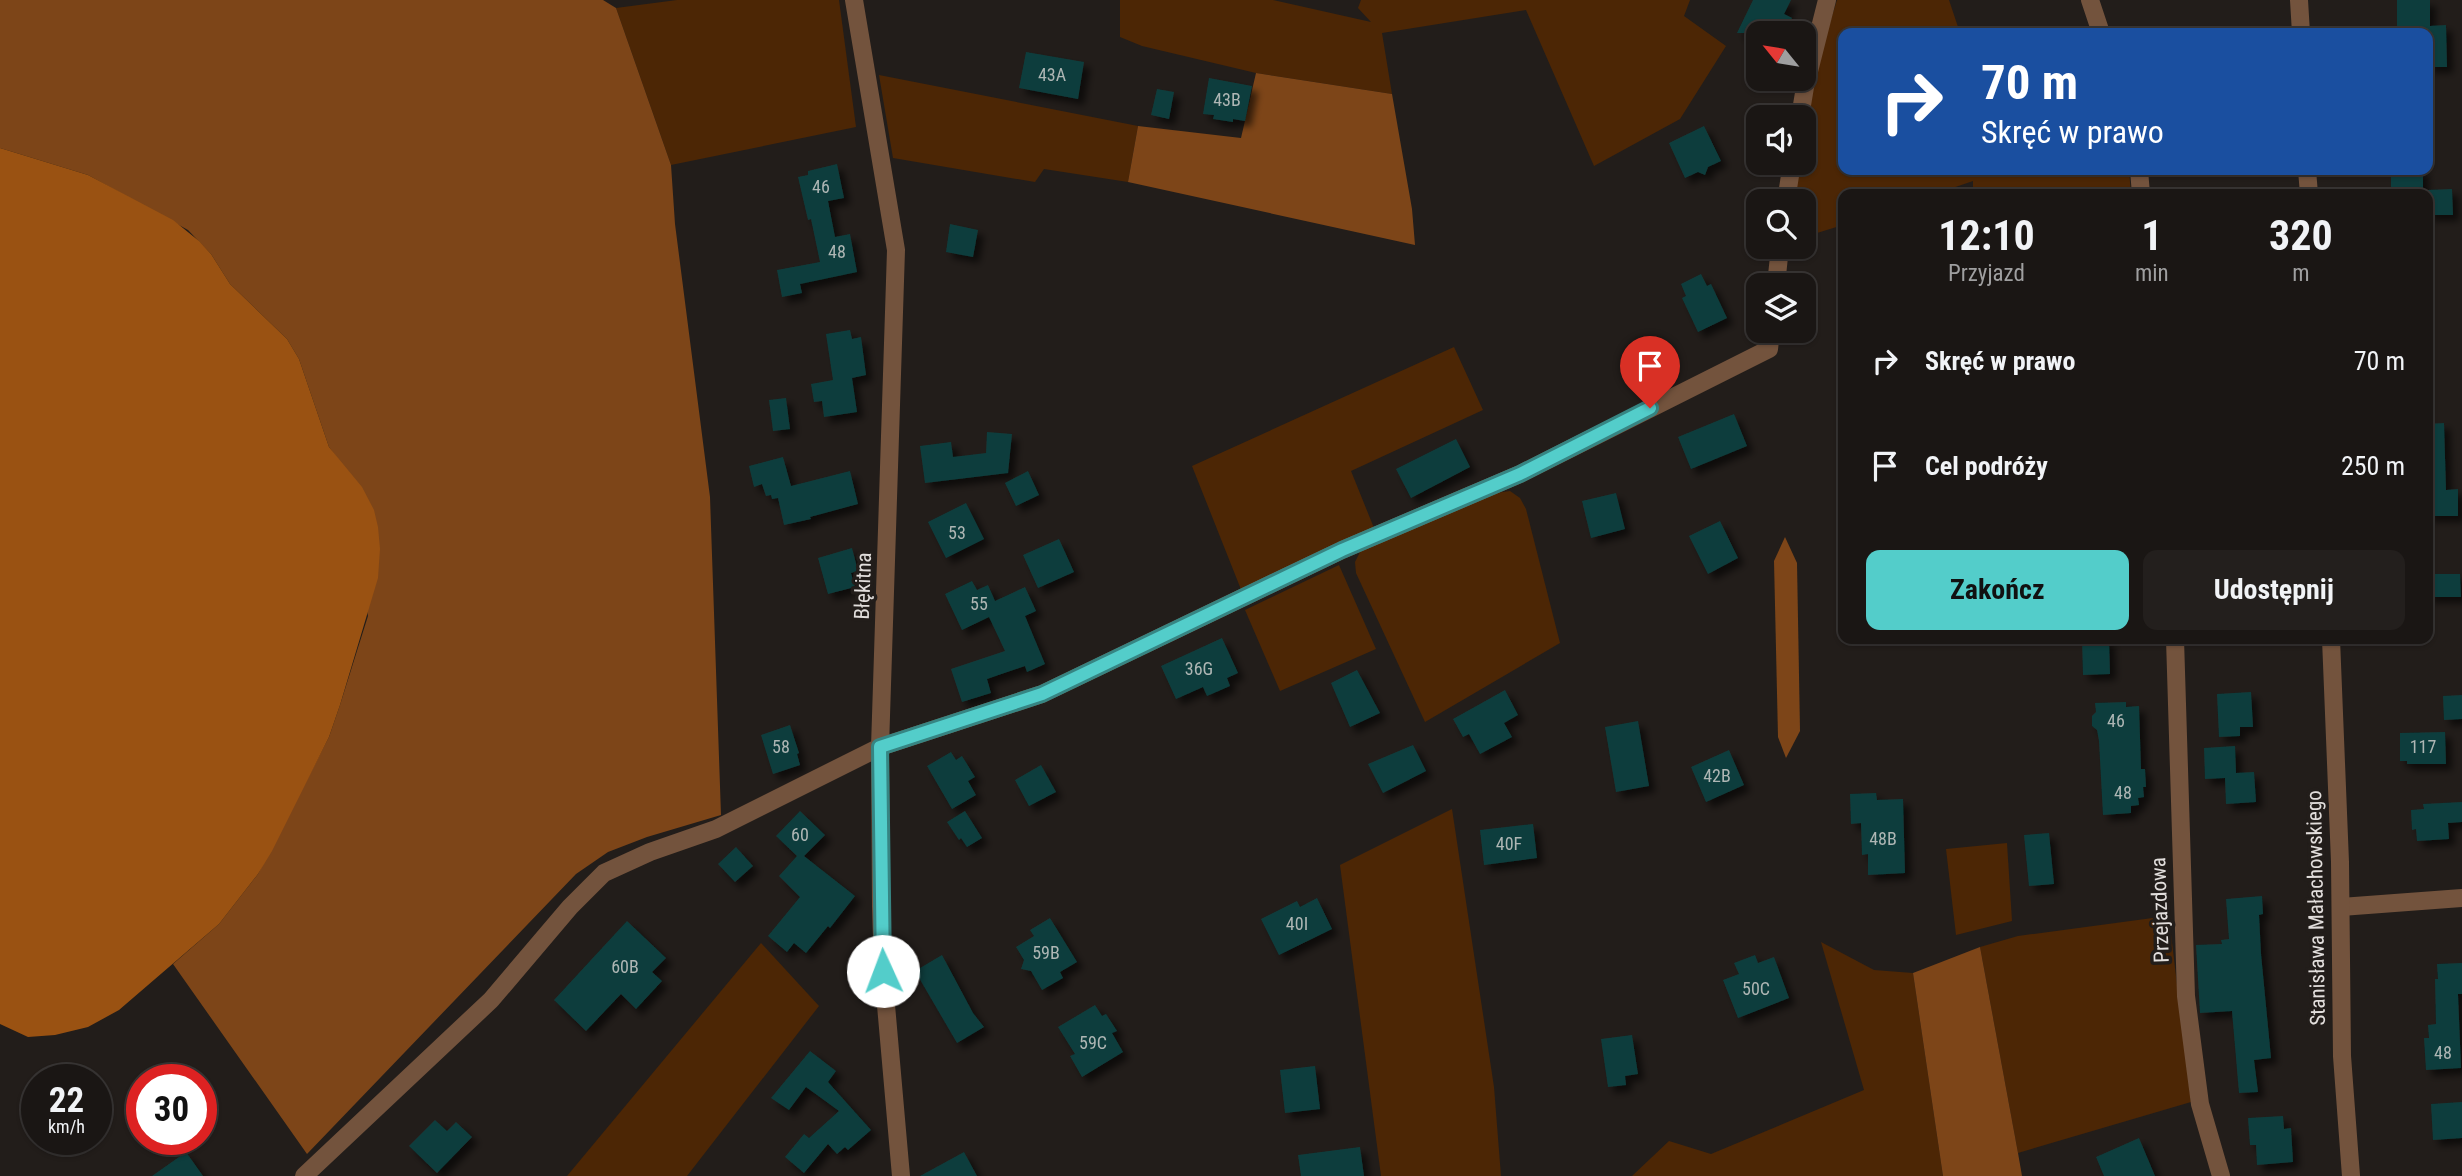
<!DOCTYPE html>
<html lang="pl">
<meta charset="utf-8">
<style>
body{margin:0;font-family:"Roboto Condensed",sans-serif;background:#231f1d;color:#f1f3f6;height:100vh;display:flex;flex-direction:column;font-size:26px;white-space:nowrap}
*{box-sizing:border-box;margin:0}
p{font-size:23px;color:#9f9fa0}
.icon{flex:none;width:38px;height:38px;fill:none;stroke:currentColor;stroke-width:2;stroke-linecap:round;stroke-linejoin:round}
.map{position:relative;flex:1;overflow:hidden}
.drawer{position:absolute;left:1838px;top:189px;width:595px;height:455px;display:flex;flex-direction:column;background:#1a1614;border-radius:14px;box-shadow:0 2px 5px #0004,0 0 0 2px #383534}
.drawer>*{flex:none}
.hud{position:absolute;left:1838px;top:28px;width:595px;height:147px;border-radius:14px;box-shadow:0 2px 5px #0004,0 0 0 2px #383534;background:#1a4fa0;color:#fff;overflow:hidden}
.needle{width:46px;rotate:300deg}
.buttons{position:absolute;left:1746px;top:21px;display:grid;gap:14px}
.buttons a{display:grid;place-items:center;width:70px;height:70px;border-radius:14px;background:#1a1614;box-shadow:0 2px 5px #0004,0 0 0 2px #383534;font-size:35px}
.speed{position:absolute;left:21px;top:1064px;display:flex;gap:14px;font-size:35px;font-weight:700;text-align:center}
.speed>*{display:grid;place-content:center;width:91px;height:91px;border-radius:50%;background:#1a1614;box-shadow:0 2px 5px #0004,0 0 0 2px #383534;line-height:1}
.speed small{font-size:18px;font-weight:400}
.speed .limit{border:10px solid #d22;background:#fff;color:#111}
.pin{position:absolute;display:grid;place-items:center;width:60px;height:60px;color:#fff;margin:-72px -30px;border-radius:50% 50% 50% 0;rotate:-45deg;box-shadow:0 0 7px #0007}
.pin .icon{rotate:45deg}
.me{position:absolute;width:77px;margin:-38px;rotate:358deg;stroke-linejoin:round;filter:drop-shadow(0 0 5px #0008)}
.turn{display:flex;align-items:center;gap:24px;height:147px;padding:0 28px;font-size:32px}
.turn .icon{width:91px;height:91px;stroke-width:2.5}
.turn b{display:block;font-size:49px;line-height:60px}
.eta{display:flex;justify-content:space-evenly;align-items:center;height:119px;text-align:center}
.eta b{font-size:42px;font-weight:700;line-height:49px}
.action{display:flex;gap:14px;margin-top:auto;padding:14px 28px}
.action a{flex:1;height:80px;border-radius:14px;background:#53cdca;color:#111;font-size:28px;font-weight:700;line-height:80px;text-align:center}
.action a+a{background:#231f1d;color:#f1f3f6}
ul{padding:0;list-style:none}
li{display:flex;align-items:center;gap:21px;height:105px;padding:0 28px}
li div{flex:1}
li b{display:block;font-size:26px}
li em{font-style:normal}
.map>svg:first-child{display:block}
</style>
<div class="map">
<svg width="2462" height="1176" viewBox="0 0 2462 1176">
<defs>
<filter id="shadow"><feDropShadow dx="6" dy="6" stdDeviation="3.5" flood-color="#0009"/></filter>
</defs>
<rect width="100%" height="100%" fill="#221d1a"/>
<g fill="#4c2605">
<path d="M677 0H839L856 127 671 165 616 8Z"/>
<path d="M1120 0H1273L1371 22 1358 8 1361 0H1690L1684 16 1726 46 1680 119 1594 166 1526 10 1382 33 1392 94 1256 73 1142 46 1120 37Z"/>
<path d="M1837 0H1949L1960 33H1843V170H2129L2131 194H1973V181L1935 194H1843V225L1804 237V201H1792L1798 163H1804V125L1811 83Z"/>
<path d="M879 75 1138 126 1128 182 1044 169 1035 182 893 158Z"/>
<path d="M1454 347 1483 410 1351 471 1374 528 1242 592 1192 466Z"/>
<path d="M1510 491 1520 498 1526 509 1560 643 1425 722 1356 573 1355 562 1360 552 1482 495Z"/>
<path d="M1339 565 1376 649 1280 691 1245 610Z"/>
<path d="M1452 809 1494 1087 1501 1176H1381L1340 865Z"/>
<path d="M2007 843 2012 921 1956 935 1946 849Z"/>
<path d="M2160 917 2171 934 2191 1102 2018 1153 1980 947 2018 936Z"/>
<path d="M1821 942 1874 970 1913 973 1943 1176H1632L1669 1141 1711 1154 1864 1090Z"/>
<path d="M761 943 819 1006 687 1176H567Z"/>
</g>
<g fill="#7d4518">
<path d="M0 0H603L616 8 671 165 675 224 710 497 721 815 647 837 608 852 576 874 307 1154 173 964 219 924 258 874 329 737 340 705 368 616 343 466 329 447 299 359 287 339 230 284 211 254 188 230 88 175 0 148Z"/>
<path d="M1256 73 1392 94 1412 209 1415 245 1128 182 1138 126 1241 138Z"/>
<path d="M1785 537 1797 563 1800 731 1786 758 1778 737 1774 561Z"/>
<path d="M1980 947 2018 1153 2022 1176H1943L1913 973Z"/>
</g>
<path fill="#9a5212" d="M0 148 88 175 173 220 199 241 211 254 230 284 287 339 299 359 329 447 362 487 374 510 378 527 380 549 378 578 340 705 329 737 272 851 258 874 219 924 119 1010 88 1027 55 1035 28 1037 0 1024Z"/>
<g fill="#103d3c" filter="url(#shadow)">
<path d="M1753 0H1791L1784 14 1792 18 1784 33H1737Z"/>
<path d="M2397 0H2430V26L2446 25 2447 67H2427V33H2397Z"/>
<path d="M1026 52 1084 62 1078 99 1019 88Z"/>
<path d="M1209 78 1252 86 1245 121 1233 119V122L1213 119 1214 115 1203 114Z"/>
<path d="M1157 89 1174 92 1169 119 1151 115Z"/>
<path d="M1704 126 1721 161 1708 167 1705 175 1698 172 1685 178 1669 143Z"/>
<path d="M837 164 844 198 828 201 835 237 850 234 857 272 800 284 802 293 782 297 777 270 820 262 811 219 808 220 798 177 808 175V171Z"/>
<path d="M2391 170H2423V192L2391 193Z"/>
<path d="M2452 189 2453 215H2427V190Z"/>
<path d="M950 224 978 230 973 257 946 252Z"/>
<path d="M1701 274 1707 286 1711 284 1727 318 1698 332 1682 298 1686 296 1681 284Z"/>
<path d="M850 330 852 339 861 337 866 375 852 378 857 412 824 417 822 401 814 402 811 384 833 380 826 334Z"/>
<path d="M786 398 790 429 773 431 769 400Z"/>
<path d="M1734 414 1747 446 1691 469 1678 437Z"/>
<path d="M2444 423 2446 490 2458 489V516H2427V424Z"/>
<path d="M987 432 1012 434 1008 473 925 483 920 446 951 442 953 457 986 453Z"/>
<path d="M1456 439 1470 467 1411 498 1396 469Z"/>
<path d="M783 457 791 486 850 471 858 504 810 517 811 519 784 525 778 498 772 499 771 495 766 496 762 484 754 487 749 466Z"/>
<path d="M1028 471 1039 495 1016 506 1005 483Z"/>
<path d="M1616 493 1625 529 1591 538 1582 501Z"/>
<path d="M966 503 984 539 946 558 928 522Z"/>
<path d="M1720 521 1738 558 1708 574 1689 536Z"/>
<path d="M1059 539 1074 572 1038 588 1023 555Z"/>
<path d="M852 548 858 571 851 573 855 587 828 594 818 558Z"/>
<path d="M2427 574H2460L2461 597H2427Z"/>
<path d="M972 581 977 590 988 585 995 601 1025 587 1036 611 1025 616 1045 664 1027 672 1025 666 987 679 991 693 962 702 951 669 1005 651 989 617 962 630 945 594Z"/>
<path d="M1222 638 1238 673 1227 678 1230 686 1207 696 1203 687 1176 699 1161 666Z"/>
<path d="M2082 639H2109L2110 674 2083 675Z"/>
<path d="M1357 670 1380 713 1350 727 1331 683Z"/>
<path d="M1505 690 1518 715 1504 723 1512 737 1480 754 1469 734 1463 737 1453 719Z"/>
<path d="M2251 692 2253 727H2240V736L2219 737 2217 694Z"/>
<path d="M2462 695V719L2444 720 2443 696Z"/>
<path d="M2126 702V707L2139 706 2141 769H2145L2146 787H2143L2144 797 2138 798 2139 805 2131 806V813L2103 815 2099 741 2097 730 2092 726V716L2096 712 2095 703Z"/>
<path d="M1638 721 1649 786 1616 792 1605 727Z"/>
<path d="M790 725 799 753 797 754 800 765 773 774 761 735Z"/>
<path d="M2445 732 2446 764H2407V761H2400V733Z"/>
<path d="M1413 745 1426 771 1383 793 1368 764Z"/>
<path d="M2235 746 2236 773 2254 772 2256 802 2226 804 2225 778 2205 779 2204 748Z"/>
<path d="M1729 750 1744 785 1706 802 1691 767Z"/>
<path d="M951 752 956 760 962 756 975 777 968 781 976 795 952 809 927 766Z"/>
<path d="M1041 765 1056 792 1029 806 1015 780Z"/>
<path d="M1876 793 1877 800 1903 799 1905 873 1868 875V854L1862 855 1861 823 1851 824 1850 794Z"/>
<path d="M2462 802V822L2448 823 2449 839 2417 841 2416 829 2412 830 2411 810 2424 809 2423 804Z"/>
<path d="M800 811 825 835 804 856 855 896 830 928 828 926 806 953 794 943 787 952 768 936 800 897 779 876 797 856 776 836Z"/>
<path d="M965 811 982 838 967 847 961 838 959 840 947 822Z"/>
<path d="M1533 824 1537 858 1484 865 1480 830Z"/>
<path d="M2049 833 2054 884 2029 886 2024 835Z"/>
<path d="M736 847 753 866 735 882 718 864Z"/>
<path d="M2262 896 2263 914 2259 915 2261 954 2271 1058 2254 1060 2258 1092 2239 1093 2232 1011 2200 1013 2196 945 2222 944 2221 940 2229 939 2226 899Z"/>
<path d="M1317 898 1332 929 1279 955 1261 919 1297 901 1300 907Z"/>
<path d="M1050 918 1077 962 1060 972 1063 978 1042 990 1031 971 1021 969 1024 960 1016 947 1034 936 1030 930Z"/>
<path d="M627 921 666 958 652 972 662 981 636 1009 621 994 586 1031 554 1000Z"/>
<path d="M942 955 973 1013 984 1027 957 1043 915 971Z"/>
<path d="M1755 955 1758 963 1774 957 1789 998 1738 1018 1723 980 1739 974 1734 963Z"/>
<path d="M2462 963V994H2458L2461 1068 2426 1070 2424 1038H2429L2428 1025 2436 1024 2435 979H2438L2437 964Z"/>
<path d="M1095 1005 1102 1016 1106 1014 1117 1031 1112 1033 1123 1052 1082 1077 1070 1056 1075 1054 1058 1027Z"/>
<path d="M1632 1035 1638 1074 1625 1076 1626 1085 1608 1087 1601 1039Z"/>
<path d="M810 1051 836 1071 828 1082 871 1130 848 1150 845 1147 837 1154 828 1144 804 1173 785 1157 804 1134 809 1138 839 1111 806 1087 789 1110 771 1098Z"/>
<path d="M1315 1066 1320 1109 1285 1113 1280 1070Z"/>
<path d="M2462 1102V1138L2433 1140 2431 1104Z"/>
<path d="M2283 1116 2284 1129 2291 1128 2293 1162 2257 1165 2256 1145H2250L2248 1118Z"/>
<path d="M435 1120 447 1131 456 1122 472 1137 437 1173 409 1146Z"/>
<path d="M2139 1138 2155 1176H2104L2096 1157Z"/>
<path d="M1360 1147 1364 1176H1301L1298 1155Z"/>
<path d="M186 1152 203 1176H152Z"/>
<path d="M964 1152 977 1176H920Z"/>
</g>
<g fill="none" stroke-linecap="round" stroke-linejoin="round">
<g stroke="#73533d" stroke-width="18">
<path d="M854 0 896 250 880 747 881 906 883 971 901 1176"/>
<path d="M2090 0 2101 33"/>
<path d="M1800 117 1805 87 1827 0"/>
<path d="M2139 170 2141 194"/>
<path d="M1786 201 1792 163"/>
<path d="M1776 285 1780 247"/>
<path d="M2175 639 2186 996 2200 1104 2221 1176"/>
<path d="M2341 907 2462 898"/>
<path d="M304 1176 491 1000 570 907 604 873 650 852 716 829 880 747 1042 694 1342 550 1520 474 1769 349 1771 331"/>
</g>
<g stroke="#73533d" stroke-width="18">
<path d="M2299 0 2301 33"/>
<path d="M2307 170 2309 194"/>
<path d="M2331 639 2340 862 2342 1056 2351 1176"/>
</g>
</g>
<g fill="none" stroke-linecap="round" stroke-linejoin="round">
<defs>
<path id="route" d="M883 971 880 747 1042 694 1342 550 1520 474 1650 408"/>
</defs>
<use href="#route" stroke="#368583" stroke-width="18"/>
<use href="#route" stroke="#53cdca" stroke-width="12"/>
</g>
<g text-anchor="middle" stroke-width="7" stroke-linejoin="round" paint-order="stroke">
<g font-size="18" fill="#aeb6b4">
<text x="1052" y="81">43A</text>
<text x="1227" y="106">43B</text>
<text x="821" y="193">46</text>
<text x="837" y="258">48</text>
<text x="957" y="539">53</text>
<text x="979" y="610">55</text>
<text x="1199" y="675">36G</text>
<text x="2116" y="727">46</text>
<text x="781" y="753">58</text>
<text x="2423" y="753">117</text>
<text x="1717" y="782">42B</text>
<text x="2123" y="799">48</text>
<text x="800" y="841">60</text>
<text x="1883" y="845">48B</text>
<text x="1509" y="850">40F</text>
<text x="1297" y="930">40I</text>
<text x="1046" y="959">59B</text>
<text x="625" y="973">60B</text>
<text x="1756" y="995">50C</text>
<text x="1093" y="1049">59C</text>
<text x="2443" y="1059">48</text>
</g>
<g font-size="21" fill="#e2dedc" stroke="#221d1a">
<text transform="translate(863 586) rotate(-88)" y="7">Błękitna</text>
<text transform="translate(2316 908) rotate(-91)" y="7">Stanisława Małachowskiego</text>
<text transform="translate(2160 910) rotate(-92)" y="7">Przejazdowa</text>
</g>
</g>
</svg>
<div class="buttons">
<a><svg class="needle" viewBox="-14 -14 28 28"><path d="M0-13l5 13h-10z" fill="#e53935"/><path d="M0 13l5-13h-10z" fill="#9f9fa0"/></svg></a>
<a><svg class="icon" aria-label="sound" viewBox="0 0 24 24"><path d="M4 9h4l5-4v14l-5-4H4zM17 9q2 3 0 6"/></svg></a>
<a><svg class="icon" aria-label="search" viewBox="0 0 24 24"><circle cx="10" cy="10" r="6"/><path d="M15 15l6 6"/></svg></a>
<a><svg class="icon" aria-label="layers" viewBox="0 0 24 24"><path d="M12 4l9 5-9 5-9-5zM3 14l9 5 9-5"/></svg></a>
</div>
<div class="speed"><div>22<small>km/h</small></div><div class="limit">30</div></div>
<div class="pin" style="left:1650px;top:408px;background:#d93025"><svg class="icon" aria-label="arrive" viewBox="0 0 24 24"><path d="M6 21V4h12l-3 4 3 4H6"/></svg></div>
<svg class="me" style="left:883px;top:971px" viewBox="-20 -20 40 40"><circle r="19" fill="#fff"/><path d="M0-13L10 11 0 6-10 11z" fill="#53cdca"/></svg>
<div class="hud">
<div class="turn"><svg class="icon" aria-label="right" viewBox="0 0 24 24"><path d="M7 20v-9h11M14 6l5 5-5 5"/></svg><div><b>70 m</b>Skręć w prawo</div></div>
</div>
<section class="drawer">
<div class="eta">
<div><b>12:10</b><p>Przyjazd</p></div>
<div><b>1</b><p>min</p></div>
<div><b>320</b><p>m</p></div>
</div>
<ul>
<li><svg class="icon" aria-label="right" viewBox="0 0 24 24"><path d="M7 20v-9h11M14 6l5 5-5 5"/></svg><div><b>Skręć w prawo</b></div><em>70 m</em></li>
<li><svg class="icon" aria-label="arrive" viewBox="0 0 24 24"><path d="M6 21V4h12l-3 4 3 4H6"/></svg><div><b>Cel podróży</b></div><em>250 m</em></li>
</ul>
<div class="action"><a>Zakończ</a><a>Udostępnij</a></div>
</section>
</div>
